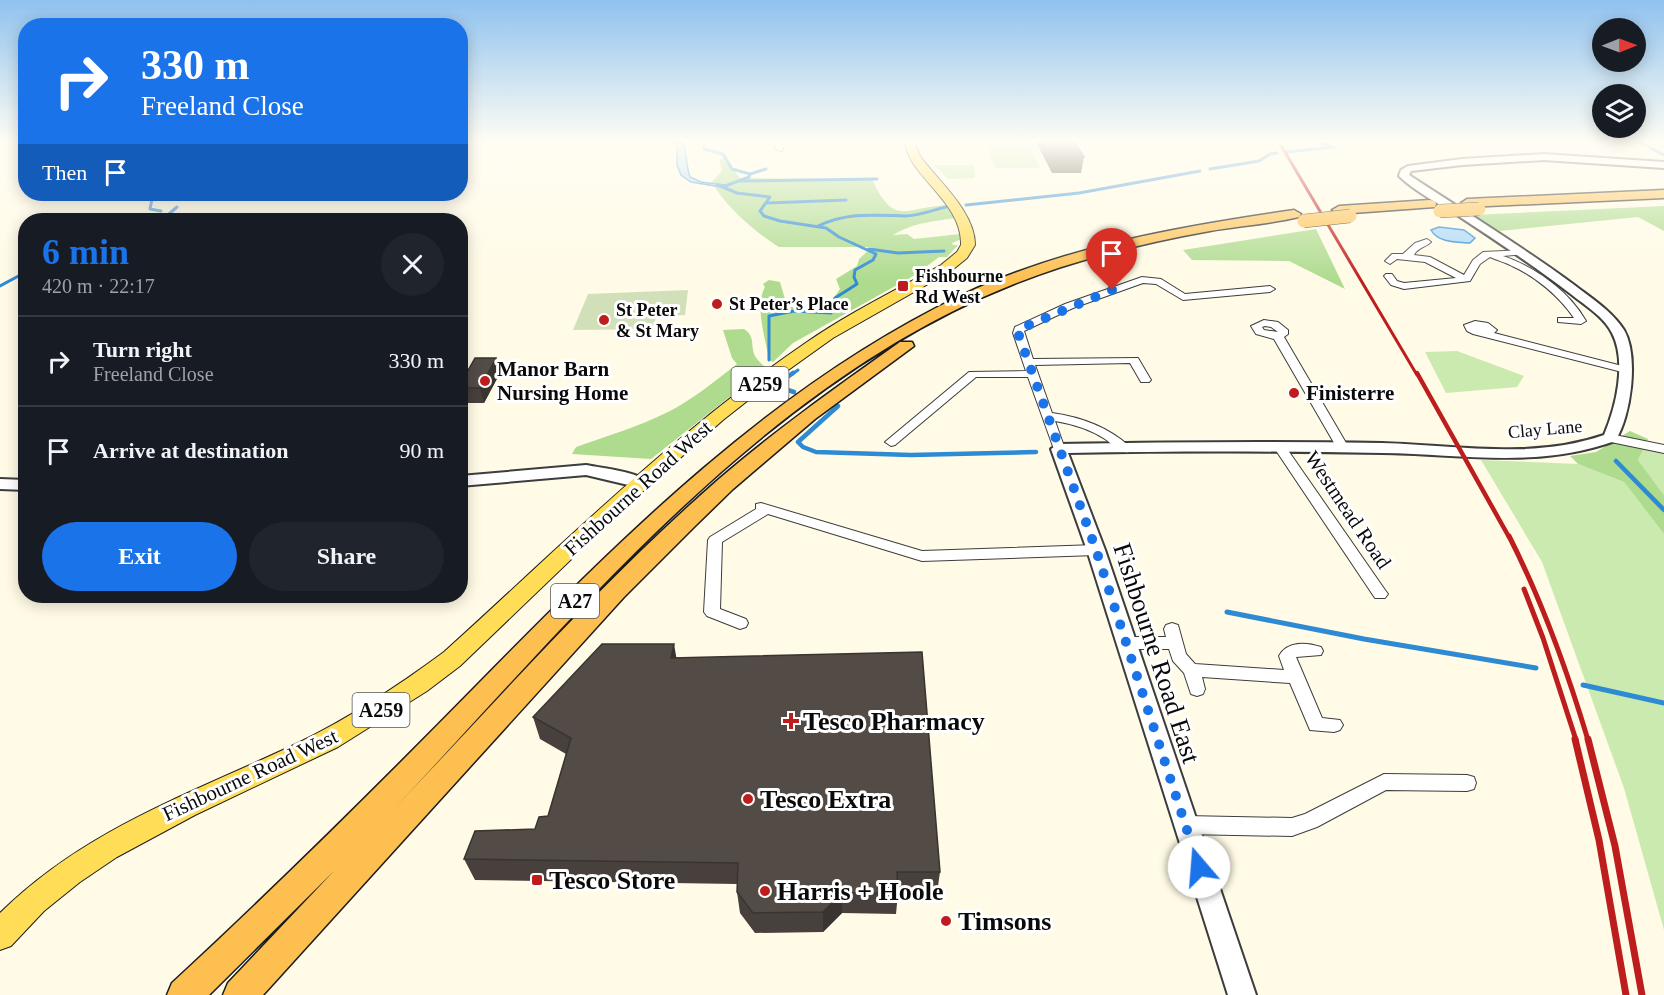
<!DOCTYPE html>
<meta charset="utf-8">
<style>
body{margin:0;font-family:Georgia,serif;background:#20242c;color:#f1f3f6;height:100vh;display:flex;flex-direction:column;font-size:22px;white-space:nowrap}
*{box-sizing:border-box;margin:0}
p{font-size:20px;color:#9ea1a6}
.icon{flex:none;width:33px;height:33px;fill:none;stroke:currentColor;stroke-width:2;stroke-linecap:round;stroke-linejoin:round}
.map{position:relative;flex:1;overflow:hidden}
.details{position:absolute;left:18px;top:213px;width:450px;height:390px;display:flex;flex-direction:column;background:#171b24;border-radius:24px;box-shadow:0 3px 15px #0003}
.details>*{flex:none}
.top-card{position:absolute;left:18px;top:18px;width:450px;height:183px;border-radius:24px;box-shadow:0 3px 15px #0003;background:#1a73e8;color:#fff;overflow:hidden}
.needle{width:39px;rotate:89deg}
.controls{position:absolute;left:1592px;top:18px;display:grid;gap:12px}
.controls a{display:grid;place-items:center;width:54px;height:54px;border-radius:50%;background:#171b24;box-shadow:0 3px 15px #0003;font-size:30px}
.pin{position:absolute;display:grid;place-items:center;width:51px;height:51px;color:#fff;margin:-62px -26px;border-radius:50% 50% 50% 0;rotate:-45deg;box-shadow:0 0 6px #0007}
.pin .icon{rotate:45deg}
.me{position:absolute;width:66px;margin:-33px;rotate:342deg;stroke-linejoin:round;filter:drop-shadow(0 0 4px #0008)}
.turn{display:flex;align-items:center;gap:21px;height:126px;padding:0 24px;font-size:27px}
.turn .icon{width:78px;height:78px;stroke-width:2.5}
.turn b{display:block;font-size:42px;line-height:51px}
.then{display:flex;align-items:center;height:57px;padding:0 24px;background:#0003;gap:12px;font-size:22px}
.round{display:grid;place-items:center;flex:none;width:63px;height:63px;border-radius:32px;background:#20242c}
.head{display:flex;align-items:center;justify-content:space-between;height:102px;padding:0 24px}
h1{font-size:36px;font-weight:600;line-height:45px;color:#1a73e8}
.primary-button{display:flex;gap:12px;margin-top:auto;padding:12px 24px}
.primary-button a{flex:1;height:69px;border-radius:36px;background:#1a73e8;color:#fff;font-size:24px;font-weight:600;line-height:69px;text-align:center}
.primary-button a+a{background:#20242c;color:#f1f3f6}
ul{padding:0;list-style:none}
li{display:flex;align-items:center;gap:18px;height:90px;padding:0 24px;border-top:2px solid #363941}
li div{flex:1}
li b{display:block;font-size:22px}
li em{font-style:normal}
.map>svg:first-child{display:block}
</style>
<div class="map">
<svg width="1664" height="995" viewBox="0 0 1664 995">
<rect width="100%" height="100%" fill="#fffbe6"/>
<g fill="#cbeaaf">
<path d="M985 142H1028L1040 168H995Z"/>
<path d="M934 165H974L975 178 948 179Z"/>
<path d="M1457 351 1524 376 1517 387 1446 393 1425 352Z"/>
<path d="M1644 447 1664 453V495L1638 460Z"/>
<path d="M1481 460 1578 464 1624 482 1664 534V930L1624 788 1542 562Z"/>
</g>
<g fill="#aedb8e">
<path d="M719 159H726L740 178 872 179C895 229 906 206 949 205L955 218C931 222 915 222 893 235L907 234 914 239 960 234 962 239 952 243 953 245H958L947 257H939L915 275 793 343 773 362 769 360C766 339 754 307 765 287L763 284 769 280 780 282 787 306 823 313 840 289 836 279 857 266 859 259 872 247H779C756 233 724 205 712 182L722 171Z"/>
<path d="M1664 206V231L1638 217 1500 231 1473 215Z"/>
<path d="M1316 229 1345 289 1289 261 1192 260 1183 250Z"/>
<path d="M744 329C756 337 750 346 755 356 757 360 763 365 766 368L651 459 572 454 576 447C607 436 638 427 668 412 692 400 715 381 737 364L732 358 723 330Z"/>
<path d="M1630 431 1648 439 1638 460 1664 495V534L1624 482 1578 464 1570 456 1596 452Z"/>
</g>
<path fill="#d1e0b8" d="M688 290 685 315 656 316 653 329 573 330 588 294Z"/>
<g fill="#a9d8f9" stroke="#2d8ad3" stroke-width="1.5">
<path d="M677 143H683C687 154 686 166 690 177L701 182 724 185 721 187 691 182 681 175 677 165Z"/>
<path d="M1439 227 1464 230 1475 238 1470 243C1457 242 1438 243 1431 230Z"/>
</g>
<g fill="none" stroke-linecap="round" stroke-linejoin="round">
<g stroke="#2d8ad3" stroke-width="3">
<path d="M675 142H683"/>
<path d="M704 142V149L723 154 732 169 750 174 749 177 725 186"/>
<path d="M1639 142 1664 155"/>
<path d="M1286 152 1334 147 1319 142"/>
<path d="M1210 169 1259 161 1270 154 1277 153"/>
<path d="M750 174 766 169"/>
<path d="M739 181 877 179"/>
<path d="M718 185 737 193 770 197 760 211 764 216 780 221 826 228 839 237 876 254 873 260 855 270 854 277 857 284 835 298 831 313 794 311 769 316V360"/>
<path d="M153 194 150 209 161 211"/>
<path d="M767 203 846 200"/>
<path d="M966 205 1079 193 1200 171"/>
<path d="M162 220 177 207"/>
<path d="M818 226C848 212 872 215 905 216 918 216 933 210 946 207"/>
<path d="M869 249 898 253 944 251"/>
<path d="M0 286 26 272"/>
<path d="M791 375 798 370"/>
</g>
<g stroke="#2d8ad3" stroke-width="4.5">
<path d="M793 373 775 386 794 392"/>
<path d="M838 406 798 442 803 447 816 452 911 455 1036 452"/>
<path d="M1616 461 1664 510"/>
</g>
<g stroke="#2d8ad3" stroke-width="5">
<path d="M1227 612 1364 639 1536 668"/>
<path d="M1583 685 1664 703"/>
</g>
<defs>
<g id="minor">
<path d="M777 142H785L782 151 775 149Z"/>
<path d="M1427 239 1431 242C1426 247 1417 248 1414 255L1430 257 1464 275 1473 260 1483 252 1525 250V254L1503 256C1535 267 1569 291 1586 321L1581 324 1558 322V318H1574C1560 297 1535 276 1512 266 1505 262 1496 260 1490 257L1480 264 1470 281 1404 289 1391 285 1384 276 1386 274H1392L1397 281 1404 283 1456 278 1425 262 1397 259 1390 264 1385 261 1392 254H1403L1415 243Z"/>
<path d="M1142 277 1161 279 1185 294 1270 286 1275 289 1270 292 1183 300 1156 284 1143 283 1073 308 1024 331 1033 359 1138 358 1151 380 1149 382H1141L1130 363 1035 365 1052 413C1081 417 1108 427 1129 446L1131 449 1129 452C1119 454 1113 444 1105 439 1090 429 1073 424 1055 421L1065 449 1059 453 1055 452 1028 377H976L895 445 891 446 885 442 969 372 1026 371 1013 333 1015 327 1065 304Z"/>
<path d="M1264 320 1278 322 1288 330V334L1284 337 1349 448 1347 451 1343 452 1337 448 1274 339 1256 334 1251 326ZM1265 326 1271 327 1278 332 1264 330 1262 327Z"/>
<path d="M1475 321 1488 323 1497 330 1494 333 1630 368 1632 370 1626 373 1473 334 1467 331 1464 325Z"/>
<path d="M1610 434 1664 445V453L1606 441 1604 438Z"/>
<path d="M1281 445 1285 446 1385 590 1388 594 1385 598H1375L1275 449Z"/>
<path d="M761 503 922 551 1096 545 1101 546 1103 550 1101 554 1096 555 922 561 768 514 722 542 720 609 746 619 748 623 746 627 740 629 707 616 704 612 708 540 710 537 756 509V504Z"/>
<path d="M1172 623 1178 625 1186 654 1195 664 1284 670 1279 656C1287 641 1306 642 1321 647L1323 651 1321 655 1296 657 1322 718 1340 720 1343 725 1340 730 1334 732 1310 730 1290 683 1202 677 1205 689 1203 694 1197 696 1191 694 1184 673 1173 661 1169 649H1126L1120 647 1118 643 1120 639 1126 637H1166L1164 629 1166 625Z"/>
<path d="M1384 774 1467 775 1474 777 1476 783 1474 789 1467 791 1386 790 1317 827 1292 836 1185 834 1178 831 1175 825 1178 819 1185 816 1292 818 1305 814Z"/>
</g>
<g id="tertiary">
<path d="M1544 154 1664 162V168L1544 160 1462 165 1411 171 1409 175C1464 211 1520 245 1573 284 1591 298 1612 311 1624 330 1639 356 1631 417 1615 441 1537 469 1462 454 1382 453 1277 451 1173 451 1068 453L1105 550 1256 995H1228L1087 550 1051 449 1059 444C1167 442 1275 441 1382 443 1456 445 1532 460 1604 435 1616 407 1627 362 1612 333 1604 317 1586 306 1572 295 1536 267 1498 242 1460 217 1440 204 1415 192 1399 176L1401 170 1408 166 1462 159Z"/>
<path d="M586 465C601 468 640 472 649 483L641 488 586 475 460 486V476Z"/>
<path d="M0 479 26 480V490L0 489Z"/>
</g>
<path id="primary" d="M905 142H915C917 155 924 161 932 171 949 191 975 217 975 245L967 258 951 271 833 338 770 383 723 420 633 500 460 666 427 691 338 747 195 815 117 857 80 882 44 911 11 946 0 950V913C86 828 193 793 300 742 351 717 398 686 444 652 561 546 675 432 807 342 849 313 896 290 941 265L957 252 961 245C963 202 908 176 905 142Z"/>
<g id="trunk">
<path d="M1664 190V198L1467 207 1461 203 1467 199Z"/>
<path d="M1430 200 1435 201 1436 204 1435 207 1339 214 1332 210 1339 206Z"/>
<path d="M1294 210 1301 214 1299 217C1270 224 1239 226 1210 231 1143 243 1077 259 1014 284 760 384 571 622 388 815 496 702 601 582 719 479 777 429 838 386 900 342H912L914 346 815 419 733 489 696 525 624 597 263 995H223L228 983 334 871 209 995H167L172 983C277 886 378 786 478 684 624 536 772 386 962 295 1066 246 1182 226 1294 210Z"/>
</g>
</defs>
<use href="#minor" stroke="#3d3d3d" stroke-width="2"/>
<use href="#tertiary" stroke="#3d3d3d" stroke-width="4"/>
<use href="#primary" stroke="#1b1b1b" stroke-width="2"/>
<use href="#trunk" stroke="#1b1b1b" stroke-width="3"/>
<use href="#minor" fill="#fff" fill-rule="evenodd"/>
<use href="#tertiary" fill="#fff" fill-rule="evenodd"/>
<use href="#primary" fill="#ffdd56" fill-rule="evenodd"/>
<use href="#trunk" fill="#fdbf4f" fill-rule="evenodd"/>
<path stroke="#be1d1e" stroke-width="3" d="M1279 142 1417 375"/>
<path stroke="#be1d1e" stroke-width="4.5" d="M1417 373 1509 537"/>
<g stroke="#be1d1e" stroke-width="5">
<path d="M1509 536C1542 601 1567 670 1588 740"/>
<path d="M1524 589 1543 638 1576 740"/>
</g>
<g stroke="#be1d1e" stroke-width="7">
<path d="M1575 739 1599 840 1626 995"/>
<path d="M1588 739 1615 846 1642 995"/>
</g>
<defs>
<g id="trunk-bridge">
<path d="M1440 211 1479 209"/>
<path d="M1304 221 1350 216"/>
</g>
</defs>
<use href="#trunk-bridge" stroke="#1b1b1b" stroke-width="14" stroke-linecap="butt"/>
<use href="#trunk-bridge" stroke="#fdbf4f" stroke-width="13"/>
</g>
<g fill="#47403c">
<path d="M1036 142H1075L1084 157 1081 173H1052Z"/>
<path d="M500 373 484 403H460V374Z"/>
<path d="M676 658 940 872 937 893H898L896 914 842 913 823 932 755 933 740 913 737 892V884L475 880 464 859 535 829 548 816 566 754 540 739 533 717Z"/>
</g>
<g fill="#3a3431">
<path d="M496 358 500 373 484 403 480 388Z"/>
<path d="M674 644 678 667 671 658Z"/>
<path d="M842 893V913L823 932V912Z"/>
</g>
<g fill="#534b46" stroke="#3a3431" stroke-width="1.5">
<path d="M1046 142H1075L1084 157H1055Z"/>
<path d="M475 358H496L480 388H460V374H466Z"/>
<path d="M602 644H674L671 658 922 652 940 872H897L898 893H842L823 912 753 913 737 892 738 863 464 859 475 831 535 829 539 817 548 816 571 738 533 717Z"/>
</g>
<linearGradient id="sky" x2="0" y2="1"><stop stop-color="#8fc2ef"/><stop offset="0.5" stop-color="#fffdf4"/><stop offset="1" stop-color="#fffdf4" stop-opacity="0"/></linearGradient>
<rect width="1664" height="282" fill="url(#sky)"/>
<g fill="none" stroke-linecap="round" stroke-linejoin="round">
<path stroke="#1a73e8" stroke-width="10" stroke-dasharray="0 18" d="M1112 290 1024 327 1019 329 1018 333 1096 550 1199 867"/>
</g>
<g fill="#be1d1e" stroke="#fff" stroke-width="2">
<rect x="897" y="280" width="12" height="12" rx="3"/>
<circle cx="717" cy="304" r="6"/>
<circle cx="604" cy="320" r="6"/>
<circle cx="485" cy="381" r="6"/>
<circle cx="1294" cy="393" r="6"/>
<path d="M788 712h6v6h6v6h-6v6h-6v-6h-6v-6h6z"/>
<circle cx="748" cy="799" r="6"/>
<rect x="531" y="874" width="12" height="12" rx="3"/>
<circle cx="765" cy="891" r="6"/>
<circle cx="946" cy="921" r="6"/>
</g>
<g text-anchor="middle" stroke-width="6" stroke-linejoin="round" paint-order="stroke">
<g font-size="18" font-weight="bold" fill="#0a0a0a" stroke="#fff" text-anchor="start">
<text x="915" y="282">Fishbourne<tspan x="915" dy="21">Rd West</tspan></text>
<text x="729" y="310">St Peter’s Place</text>
<text x="616" y="316">St Peter<tspan x="616" dy="21">&amp; St Mary</tspan></text>
</g>
<g font-size="18" fill="#0a0a0a" stroke="#fff">
<text transform="translate(1545 429) rotate(-5)" y="6">Clay Lane</text>
</g>
<g fill="#fff" stroke="#545454" stroke-width="1.5">
<rect x="731.5" y="367" width="57" height="34" rx="4.5"/>
<rect x="551" y="584" width="48" height="34" rx="4.5"/>
<rect x="352.5" y="693" width="57" height="34" rx="4.5"/>
</g>
<g font-size="20" font-weight="bold" fill="#0a0a0a">
<text x="760" y="391">A259</text>
<text x="575" y="608">A27</text>
<text x="381" y="717">A259</text>
</g>
<g font-size="21" font-weight="bold" fill="#0a0a0a" stroke="#fff" text-anchor="start">
<text x="497" y="376">Manor Barn<tspan x="497" dy="24">Nursing Home</tspan></text>
<text x="1306" y="400">Finisterre</text>
</g>
<g font-size="21" fill="#0a0a0a" stroke="#fff">
<text transform="translate(638 488) rotate(-42)" y="7">Fishbourne Road West</text>
<text transform="translate(1348 510) rotate(56)" y="7">Westmead Road</text>
<text transform="translate(250 775) rotate(-25)" y="7">Fishbourne Road West</text>
</g>
<g font-size="26" fill="#0a0a0a" stroke="#fff">
<text transform="translate(1157 653) rotate(72)" y="9">Fishbourne Road East</text>
</g>
<g font-size="26" font-weight="bold" fill="#0a0a0a" stroke="#fff" text-anchor="start">
<text x="803" y="730">Tesco Pharmacy</text>
<text x="760" y="808">Tesco Extra</text>
<text x="549" y="889">Tesco Store</text>
<text x="777" y="900">Harris + Hoole</text>
<text x="958" y="930">Timsons</text>
</g>
</g>
</svg>
<div class="controls">
<a><svg class="needle" viewBox="-14 -14 28 28"><path d="M0-13l5 13h-10z" fill="#e53935"/><path d="M0 13l5-13h-10z" fill="#9ea1a6"/></svg></a>
<a><svg class="icon" aria-label="layers" viewBox="0 0 24 24"><path d="M12 4l9 5-9 5-9-5zM3 14l9 5 9-5"/></svg></a>
</div>
<div class="pin" style="left:1112px;top:290px;background:#d93025"><svg class="icon" aria-label="arrive" viewBox="0 0 24 24"><path d="M6 21V4h12l-3 4 3 4H6"/></svg></div>
<svg class="me" style="left:1199px;top:867px" viewBox="-20 -20 40 40"><circle r="19" fill="#fff"/><path d="M0-13L10 11 0 6-10 11z" fill="#1a73e8"/></svg>
<div class="top-card">
<div class="turn"><svg class="icon" aria-label="right" viewBox="0 0 24 24"><path d="M7 20v-9h11M14 6l5 5-5 5"/></svg><div><b>330 m</b>Freeland Close</div></div>
<div class="then">Then<svg class="icon" aria-label="arrive" viewBox="0 0 24 24"><path d="M6 21V4h12l-3 4 3 4H6"/></svg></div>
</div>
<section class="details">
<div class="head"><div><h1>6 min</h1><p>420 m · 22:17</p></div><a class="round"><svg class="icon" aria-label="close" viewBox="0 0 24 24"><path d="M6 6l12 12M18 6L6 18"/></svg></a></div>
<ul>
<li><svg class="icon" aria-label="right" viewBox="0 0 24 24"><path d="M7 20v-9h11M14 6l5 5-5 5"/></svg><div><b>Turn right</b><p>Freeland Close</p></div><em>330 m</em></li>
<li><svg class="icon" aria-label="arrive" viewBox="0 0 24 24"><path d="M6 21V4h12l-3 4 3 4H6"/></svg><div><b>Arrive at destination</b></div><em>90 m</em></li>
</ul>
<div class="primary-button"><a>Exit</a><a>Share</a></div>
</section>
</div>
